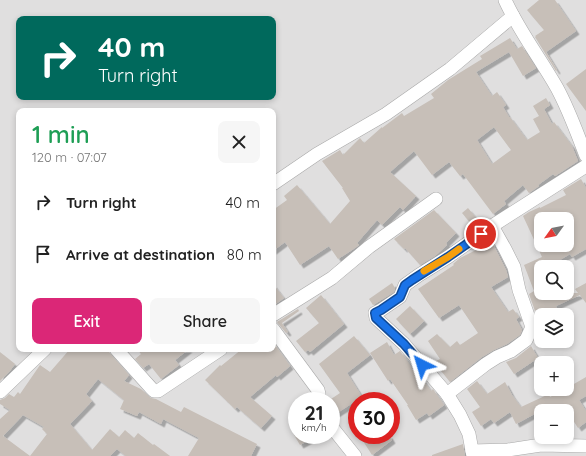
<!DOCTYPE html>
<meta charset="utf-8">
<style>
body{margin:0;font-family:Quicksand,sans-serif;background:#f6f6f6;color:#222;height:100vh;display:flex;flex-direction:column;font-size:15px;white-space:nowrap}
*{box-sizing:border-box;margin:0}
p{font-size:13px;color:#767676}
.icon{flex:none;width:22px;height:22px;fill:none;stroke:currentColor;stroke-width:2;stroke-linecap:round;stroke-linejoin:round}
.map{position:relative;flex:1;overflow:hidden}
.panel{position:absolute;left:16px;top:108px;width:260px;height:244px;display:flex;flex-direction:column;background:#fff;border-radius:8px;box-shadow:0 2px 6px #0003}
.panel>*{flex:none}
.banner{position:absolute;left:16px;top:16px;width:260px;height:84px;border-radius:8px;box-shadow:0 2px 6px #0003;background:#00695c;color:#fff;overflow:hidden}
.needle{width:26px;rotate:237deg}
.tools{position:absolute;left:534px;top:212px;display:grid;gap:8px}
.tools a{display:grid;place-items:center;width:40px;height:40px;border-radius:8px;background:#fff;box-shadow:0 2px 6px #0003;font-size:20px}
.speed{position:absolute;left:288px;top:392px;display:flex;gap:8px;font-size:20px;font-weight:700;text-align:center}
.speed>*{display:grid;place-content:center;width:52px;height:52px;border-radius:50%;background:#fff;box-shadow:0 2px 6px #0003;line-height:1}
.speed small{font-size:10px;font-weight:400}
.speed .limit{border:6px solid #d22;background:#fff;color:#111}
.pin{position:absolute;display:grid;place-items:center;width:34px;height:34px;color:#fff;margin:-17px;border:2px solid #fff;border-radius:50%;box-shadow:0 1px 4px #0007}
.me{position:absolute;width:44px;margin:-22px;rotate:320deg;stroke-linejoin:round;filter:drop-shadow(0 0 3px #0008)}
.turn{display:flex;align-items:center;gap:14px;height:84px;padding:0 16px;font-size:18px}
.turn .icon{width:52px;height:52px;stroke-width:2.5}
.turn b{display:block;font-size:28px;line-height:34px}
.round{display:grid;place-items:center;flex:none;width:42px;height:42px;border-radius:8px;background:#f6f6f6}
.head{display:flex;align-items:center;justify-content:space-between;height:68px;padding:0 16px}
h1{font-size:24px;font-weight:600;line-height:30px;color:#1e9e55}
.action{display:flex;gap:8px;margin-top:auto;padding:8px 16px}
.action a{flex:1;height:46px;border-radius:8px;background:#db2777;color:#fff;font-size:16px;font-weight:600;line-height:46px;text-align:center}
.action a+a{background:#f6f6f6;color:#222}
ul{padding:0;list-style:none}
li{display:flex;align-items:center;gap:12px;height:52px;padding:0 16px}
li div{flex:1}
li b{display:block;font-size:15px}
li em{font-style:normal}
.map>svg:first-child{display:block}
</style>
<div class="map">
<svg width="586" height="456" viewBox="0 0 586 456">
<defs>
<filter id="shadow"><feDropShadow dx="3.5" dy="3.5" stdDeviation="0" flood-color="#0004"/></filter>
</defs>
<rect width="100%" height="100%" fill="#f2efe9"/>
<path fill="#e0dfdf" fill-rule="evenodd" d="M0 0H586V456H0ZM19 19H273V97H19ZM19 111H273V349H19ZM541 219H567V245H541ZM541 267H567V293H541ZM541 315H567V341H541ZM541 363H567V389H541ZM297 401H331V435H297ZM357 401H391V435H357ZM541 411H567V437H541Z"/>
<g fill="#c7bfb8" fill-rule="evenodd" filter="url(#shadow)">
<path d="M539 0H555L576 31 546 52 557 70 556 71 535 37H536L535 36 544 30 527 10Z"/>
<path d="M510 38 517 49 522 46 536 68 523 76 509 52 476 72 492 96 497 92 506 105 503 107 509 117H510L527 140 540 132 533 119 539 116 533 106 546 98 550 105 544 109 552 124 554 122 572 146 578 161 555 176 553 174 538 185 539 186 529 193 523 185 504 201 506 204 493 214 463 174 460 176 449 162 432 175 414 151 390 172 416 196 403 210 400 207 382 225 377 220 357 243 359 245 352 250 338 259 329 246 300 265 285 242 273 251V210L287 200 284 196 297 185 330 224 350 201 342 188H343L322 161 340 150 343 155 360 138 364 143 382 127V128L402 113 404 116 434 98 431 94 448 80 482 59 480 56ZM494 127 511 150 492 164 477 140Z"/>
<path d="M586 69V111L566 84Z"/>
<path d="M581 179 586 188V249L572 257 570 254 548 267H541V293H578L575 289 586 283V303L580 295 556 306 559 315H541L539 309 535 311 529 294 534 291 524 265 542 257 523 216 529 212 540 207V208L566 195 563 190ZM541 219H567V245H541Z"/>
<path d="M468 208 478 220 472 225 462 213Z"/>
<path d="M434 210 456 233 446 243 447 245 435 256 420 265 405 248 404 249 394 239Z"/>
<path d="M492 242 506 270 508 277 491 287 508 312 513 309 519 317 516 319 522 330 520 335 507 344 494 350 482 357 450 382 434 362 440 359 428 341 437 334 450 347 457 341 460 345 478 333 459 305 439 318 418 289 454 265 453 264 460 258Z"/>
<path d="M392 283 395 288 394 292 373 305 369 299Z"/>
<path d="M273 284 284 298 273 306Z"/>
<path d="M321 295 344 324 310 352 308 350 305 352 296 341 319 323 306 308Z"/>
<path d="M410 306 424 321 410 334 396 319Z"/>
<path d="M298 309 299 311 282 323 288 332 286 333 277 322Z"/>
<path d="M354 336 370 355 347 373 362 397 334 415 331 410V399L340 393 319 364Z"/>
<path d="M273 342 290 366 277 377 276 375 250 397 272 416 261 428 237 407 235 409 205 380 220 365 221 366 242 349H273Z"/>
<path d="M387 342 394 355 400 351 406 359 414 371 416 370 431 391 433 389 444 405 429 416 427 413 416 420 407 405H408L390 379 388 381 370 353Z"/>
<path d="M531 346 538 358 514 374 506 362 516 358Z"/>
<path d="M70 349H105L109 352 129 375 124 381 141 389 151 398 156 399 181 412 184 407 257 444 251 456H188L199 438 163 419 161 424 139 412 137 416 120 409 124 400 98 379 86 394 92 401 70 424 92 450 110 429 119 437 125 430 134 438 138 433 153 445 154 444 170 456H126L117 449 110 456H30L47 434 42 429 44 427 23 415 3 436 30 456H0V419L10 410 0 404V400L5 398 9 394 14 397 18 392 20 394 40 365 50 372Z"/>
<path d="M137 349H189L175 360 179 365 161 379 149 364 143 368 135 359 141 354Z"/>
<path d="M0 352 15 364 9 372 0 381Z"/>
<path d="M586 377V396L579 400 586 411V422L578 428 567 411H540L516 424 510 412 494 423 491 419 481 426 472 412 480 407 467 389 477 381 487 394 505 382 512 395 521 407 549 394 550 397 565 389H567V388Z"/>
<path d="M294 435H318L300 445Z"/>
<path d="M371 435H389L392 440 372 455 363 441Z"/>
<path d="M463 444 465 456H432V455Z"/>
</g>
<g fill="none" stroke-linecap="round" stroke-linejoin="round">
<defs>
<g id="minor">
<path d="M505 0C519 31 540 58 557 88 569 110 577 133 586 156"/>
<path d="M273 184 317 154 386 114 450 69 513 16"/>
<path d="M273 315 332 278 369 247 436 199"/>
<path d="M273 329 318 390 319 394V401"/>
<path d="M116 349 151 388 154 391H158L221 349"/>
<path d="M0 392 45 349"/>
<path d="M447 394 486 364 497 357 511 351 526 340 532 327 519 290 514 267 505 249 492 226"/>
<path d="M331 426 355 456"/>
<path d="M472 451 508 450 541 445 586 446"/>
<path d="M473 456 469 434 460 415 447 394 404 344 376 318 375 313 381 310 400 297 405 285 419 275 448 257 492 226 586 166"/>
</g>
</defs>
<use href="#minor" stroke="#a9a9a9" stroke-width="14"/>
<use href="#minor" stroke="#fff" stroke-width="13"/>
</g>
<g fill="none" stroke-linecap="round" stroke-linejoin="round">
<defs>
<path id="route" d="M422 365 404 344 376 318 375 313 381 310 400 297 405 285 412 280 448 257 481 234"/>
</defs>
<use href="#route" stroke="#114b97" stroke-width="10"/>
<use href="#route" stroke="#1a73e8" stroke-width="7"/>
<path stroke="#f59e0b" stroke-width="7" d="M424 271 448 257 459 249"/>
</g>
</svg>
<div class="tools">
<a><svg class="needle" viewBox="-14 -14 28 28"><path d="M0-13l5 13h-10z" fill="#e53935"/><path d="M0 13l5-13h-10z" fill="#767676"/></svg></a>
<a><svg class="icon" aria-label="search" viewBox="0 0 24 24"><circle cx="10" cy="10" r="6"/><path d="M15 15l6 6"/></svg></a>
<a><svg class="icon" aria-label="layers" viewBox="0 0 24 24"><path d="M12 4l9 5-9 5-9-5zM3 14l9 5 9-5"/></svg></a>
<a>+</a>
<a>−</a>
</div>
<div class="speed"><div>21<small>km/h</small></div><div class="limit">30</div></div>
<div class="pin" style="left:481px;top:234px;background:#d93025"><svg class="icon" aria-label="arrive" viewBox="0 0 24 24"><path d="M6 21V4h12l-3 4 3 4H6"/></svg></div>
<svg class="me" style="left:422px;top:365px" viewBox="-20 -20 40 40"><path d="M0-17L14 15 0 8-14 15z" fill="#1a73e8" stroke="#fff" stroke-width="4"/></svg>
<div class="banner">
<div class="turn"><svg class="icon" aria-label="right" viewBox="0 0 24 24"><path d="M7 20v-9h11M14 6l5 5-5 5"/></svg><div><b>40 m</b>Turn right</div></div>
</div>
<section class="panel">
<div class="head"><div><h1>1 min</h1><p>120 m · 07:07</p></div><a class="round"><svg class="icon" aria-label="close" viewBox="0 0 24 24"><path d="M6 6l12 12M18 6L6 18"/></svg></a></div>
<ul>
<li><svg class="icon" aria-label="right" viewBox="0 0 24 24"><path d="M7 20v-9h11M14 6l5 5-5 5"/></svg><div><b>Turn right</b></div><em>40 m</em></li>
<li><svg class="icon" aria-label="arrive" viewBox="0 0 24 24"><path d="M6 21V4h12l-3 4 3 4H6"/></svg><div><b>Arrive at destination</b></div><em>80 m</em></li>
</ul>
<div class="action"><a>Exit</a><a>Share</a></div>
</section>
</div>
